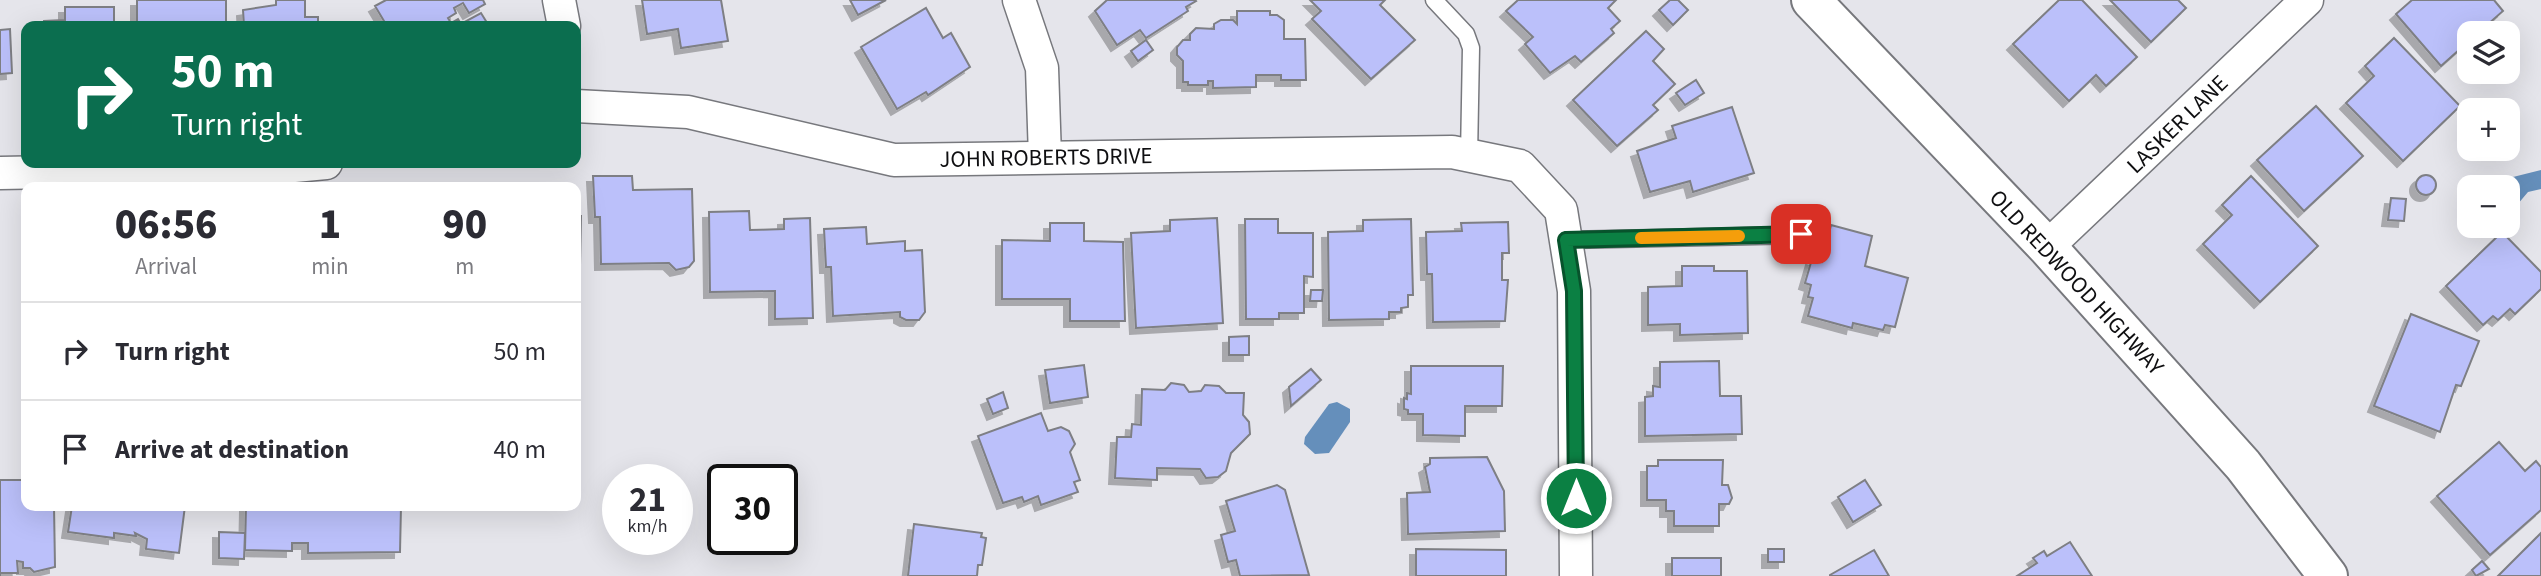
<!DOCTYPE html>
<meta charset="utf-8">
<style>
body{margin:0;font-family:"Source Sans 3",sans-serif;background:#f2f2f3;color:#2b2b33;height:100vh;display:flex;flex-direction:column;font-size:26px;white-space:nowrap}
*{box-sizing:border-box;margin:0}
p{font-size:23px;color:#7c7c81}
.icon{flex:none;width:38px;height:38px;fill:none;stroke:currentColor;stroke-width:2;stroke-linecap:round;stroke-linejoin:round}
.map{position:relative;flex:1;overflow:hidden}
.sheet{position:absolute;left:21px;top:182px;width:560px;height:329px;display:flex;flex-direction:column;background:#fff;border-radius:14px;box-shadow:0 7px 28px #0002}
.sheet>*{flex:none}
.hud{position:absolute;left:21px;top:21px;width:560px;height:147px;border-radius:14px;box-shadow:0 7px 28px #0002;background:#0b6e4f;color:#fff;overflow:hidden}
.tools{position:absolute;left:2457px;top:21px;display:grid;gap:14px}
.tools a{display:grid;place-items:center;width:63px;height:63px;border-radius:14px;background:#fff;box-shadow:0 7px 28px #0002;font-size:35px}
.speed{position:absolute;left:602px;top:464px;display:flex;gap:14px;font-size:35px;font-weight:700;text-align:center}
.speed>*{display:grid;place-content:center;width:91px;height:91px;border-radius:50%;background:#fff;box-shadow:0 7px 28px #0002;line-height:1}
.speed small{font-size:18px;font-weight:400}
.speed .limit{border:4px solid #111;border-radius:10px;background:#fff;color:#111}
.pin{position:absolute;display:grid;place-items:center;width:60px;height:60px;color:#fff;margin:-30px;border-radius:14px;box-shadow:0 4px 10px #0006}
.me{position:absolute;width:77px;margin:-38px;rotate:0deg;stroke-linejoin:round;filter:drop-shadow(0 0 5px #0008)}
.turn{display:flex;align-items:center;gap:24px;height:147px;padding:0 35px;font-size:32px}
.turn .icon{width:91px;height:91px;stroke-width:2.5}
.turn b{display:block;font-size:49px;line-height:60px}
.eta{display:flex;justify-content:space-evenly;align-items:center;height:119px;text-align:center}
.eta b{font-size:42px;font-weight:800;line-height:49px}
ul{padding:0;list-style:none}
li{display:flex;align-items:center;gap:21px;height:98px;padding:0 35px;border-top:2px solid #e1e1e2}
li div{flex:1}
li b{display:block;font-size:26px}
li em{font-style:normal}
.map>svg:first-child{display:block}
</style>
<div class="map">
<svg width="2541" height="576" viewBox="0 0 2541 576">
<defs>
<filter id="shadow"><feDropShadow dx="-6" dy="6" stdDeviation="0" flood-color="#0004"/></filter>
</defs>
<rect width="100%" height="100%" fill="#e5e5eb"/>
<g fill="#658fbb">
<path d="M2541 170V189L2528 192 2517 205 2508 200 2509 178Z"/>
<path d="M1337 402 1350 409V422L1329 453 1315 454 1304 444 1305 437 1329 404Z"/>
</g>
<g fill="#bbc0fa" stroke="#7e7f84" stroke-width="2" filter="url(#shadow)">
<rect x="137" y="0" width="89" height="26"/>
<path d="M276 0H305V17H318V26H244L243 10 276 5Z"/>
<path d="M386 0H483L485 4 469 13 463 3 454 8 456 13 448 18 451 23 458 19 461 24 481 13 489 26H387L375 6Z"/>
<path d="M642 0H721L728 41 681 48 678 29 647 34Z"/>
<path d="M850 0H886L858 15Z"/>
<path d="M1107 0H1195L1196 1 1186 7 1188 11 1146 38 1140 30 1117 45 1095 11Z"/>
<path d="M1310 0H1385L1380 5 1415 40 1371 79 1312 19 1321 11Z"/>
<path d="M1518 0H1616L1608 8 1620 21 1611 29 1614 33 1581 62 1575 56 1550 73 1525 44 1533 37 1506 11Z"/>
<path d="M1670 0H1678L1688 10 1673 25 1659 10Z"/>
<path d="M2059 0H2082L2137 57 2106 86 2096 75 2069 101 2013 44Z"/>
<path d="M2110 0H2178L2186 8 2151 42Z"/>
<path d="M2412 0H2494L2503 11 2478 33H2469V41L2441 66 2396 14Z"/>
<path d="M65 7H114V26H44V21L65 20Z"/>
<path d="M926 8 943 38 951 33 970 67 928 95 926 92 897 109 861 47Z"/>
<path d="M1237 11H1270V15H1277L1284 20V39H1305L1306 80H1281V75H1256V87L1213 88V81H1208V85H1188V82H1183V61L1177 55V47L1183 40H1190V34L1196 28 1214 29V24L1221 20H1233L1237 24Z"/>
<path d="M10 29 12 73 0 74V30Z"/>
<path d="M1646 31 1664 49 1653 61 1675 84 1653 105 1658 110 1617 146 1573 100Z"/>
<path d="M2394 38 2460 106 2403 161 2346 103 2374 76 2365 66Z"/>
<path d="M1146 40 1153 50 1138 61 1131 51Z"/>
<path d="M1696 80 1704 93 1685 105 1676 93Z"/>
<path d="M2316 106 2363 156 2304 211 2257 160Z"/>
<path d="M1732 107 1754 173 1693 192 1690 181 1650 192 1637 151 1676 138 1672 126Z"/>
<circle cx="2426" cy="185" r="10"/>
<path d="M593 176H632L633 190 692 189 694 261 689 267 676 270 669 263 601 264 600 217H595Z"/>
<path d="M2251 176 2318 246 2260 302 2203 244 2232 215 2222 205Z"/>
<path d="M576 189 577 216H581L580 265H576Z"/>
<path d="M2391 198 2406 199 2404 221 2388 220Z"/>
<path d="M749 211 750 230 784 229V219L810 218 813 318 775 319V291L710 292 709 212Z"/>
<path d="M1217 218 1223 323 1136 328 1131 233 1170 231V220Z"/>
<path d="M1245 219H1278V233H1313V277L1304 276V313H1279V319H1246Z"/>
<path d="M1411 219 1413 295H1408V307L1401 308V312H1389V319L1329 320 1328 232 1363 231V220Z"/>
<path d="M1508 222 1509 253H1502V280H1508L1505 321 1433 322 1432 274H1427L1426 232 1462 231 1461 223Z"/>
<path d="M1050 223H1084V241L1123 242 1125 321H1070V299H1002V240L1050 241Z"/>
<path d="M1831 225 1872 236 1865 266 1908 278 1895 327 1885 325 1883 330 1853 323 1852 328 1808 316 1813 298 1808 297 1811 285 1805 283 1812 259 1822 262Z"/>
<path d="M866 227 867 244 905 241V251L922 250 925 312 919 320H906L900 317V312L833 316 831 267H826L824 229Z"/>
<path d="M2502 232 2541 272V289L2515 314 2510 309 2498 320 2493 316 2483 325 2446 286Z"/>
<path d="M1682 266H1714V271H1747L1748 333 1680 335V324L1648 325V287L1682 286Z"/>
<path d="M1311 290H1323L1322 301H1310Z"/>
<path d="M2411 314 2479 341 2461 386 2456 385 2440 432 2374 406Z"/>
<path d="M1249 336V355H1229V337Z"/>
<path d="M1719 361 1720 396H1741L1742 434 1645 436V397L1653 396V386L1660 387V362Z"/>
<path d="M1084 365 1088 397 1050 403 1045 370Z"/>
<path d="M1411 366H1503L1502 406H1465V436L1423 435V414H1408V410L1404 409V398L1407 399V393L1411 394Z"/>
<path d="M1311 369 1321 380 1291 406 1289 387Z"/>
<path d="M1171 383 1184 385 1189 392 1201 391 1205 385 1219 386 1226 393H1244L1243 415 1249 422 1250 434 1231 453 1226 471 1218 477 1206 478 1200 469 1157 468V480L1115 478 1117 437H1131L1132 424 1141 425 1142 389 1165 390Z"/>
<path d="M1003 392 1008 408 993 414 987 399Z"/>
<path d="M1041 413 1048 431 1061 427 1069 431 1075 444 1070 452 1080 480 1074 482 1078 492 1041 505 1038 496 1024 502 1022 497 1003 503 978 436Z"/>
<path d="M2499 442 2525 471 2536 461 2541 467V510L2490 555 2437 496Z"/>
<path d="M1487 457 1504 491 1505 531 1408 534 1407 493 1430 492 1425 467 1430 464V458Z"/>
<path d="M1658 460H1723L1722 485H1728L1732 498 1729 504H1719V526H1674V511H1666V500H1647V466H1658Z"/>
<path d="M0 480H23L26 506H54L55 567 34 572 30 568H23V562L17 561 18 573H0V576Z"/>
<path d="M1865 480 1881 505 1853 522 1838 497Z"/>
<path d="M1277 485 1285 490 1309 575 1240 576 1236 560 1228 562 1221 535 1235 531 1226 501Z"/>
<path d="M72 506H185L179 553 146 549 147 539 135 533 136 536 114 533V538L68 532Z"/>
<path d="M246 506H401L400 552 308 553V543H292V551L245 550Z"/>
<path d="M914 524 982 533 981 537 986 538 982 565H978L977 576H908Z"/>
<path d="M219 532 245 533 244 559 219 558Z"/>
<path d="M2541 533V576H2498Z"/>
<path d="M2070 542 2092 576H2017L2037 563 2033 558 2044 551 2047 556Z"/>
<path d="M1416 549 1506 550V576H1416Z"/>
<rect x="1768" y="549" width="16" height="13"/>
<path d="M1874 550 1889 576H1830V575Z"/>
<rect x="1672" y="558" width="49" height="18"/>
<path d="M2482 561 2489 569 2476 576 2472 570Z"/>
</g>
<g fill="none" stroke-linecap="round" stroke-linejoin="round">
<defs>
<g id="service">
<path d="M1434 0 1466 34 1471 48 1469 156"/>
<path d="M1565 240 1801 235"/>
</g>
<g id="minor">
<path d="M559 0 564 26"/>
<path d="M1019 0 1042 68 1045 157"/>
<path d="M576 106 688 112 894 160 1452 152 1520 166 1561 210 1574 291 1576 576"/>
<path d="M0 173 273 168 326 163"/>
<path d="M2047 247 2307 0"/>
</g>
<path id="secondary" d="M1811 0 2047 247 2243 465 2328 576"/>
</defs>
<use href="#service" stroke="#77787d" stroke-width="19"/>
<use href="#minor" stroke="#77787d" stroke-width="35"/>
<use href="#secondary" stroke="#77787d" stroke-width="42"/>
<use href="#service" stroke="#fff" stroke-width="16"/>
<use href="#minor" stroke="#fff" stroke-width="32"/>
<use href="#secondary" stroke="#fff" stroke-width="38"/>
</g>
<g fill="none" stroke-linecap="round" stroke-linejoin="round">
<defs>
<path id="route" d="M1576 498 1574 291 1566 240 1801 234"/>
</defs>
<use href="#route" stroke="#07532c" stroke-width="18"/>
<use href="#route" stroke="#0b8043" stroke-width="12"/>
<path stroke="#f59e0b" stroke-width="12" d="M1641 238 1739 236"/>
</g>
<g text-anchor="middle" stroke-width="5" stroke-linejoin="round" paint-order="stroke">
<g font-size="23" fill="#0f0f11" stroke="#fff">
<text transform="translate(2177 124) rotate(-44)" y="8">LASKER LANE</text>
<text transform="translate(1046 157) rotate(-1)" y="8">JOHN ROBERTS DRIVE</text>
<text transform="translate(2077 282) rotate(47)" y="8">OLD REDWOOD HIGHWAY</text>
</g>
</g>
</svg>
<div class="tools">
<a><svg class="icon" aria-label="layers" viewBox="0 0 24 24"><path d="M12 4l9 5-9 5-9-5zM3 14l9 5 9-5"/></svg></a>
<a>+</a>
<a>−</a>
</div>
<div class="speed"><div>21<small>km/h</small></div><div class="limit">30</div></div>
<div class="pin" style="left:1801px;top:234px;background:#d93025"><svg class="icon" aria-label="arrive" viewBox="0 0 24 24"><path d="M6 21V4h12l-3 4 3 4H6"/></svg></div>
<svg class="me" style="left:1576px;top:498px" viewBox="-20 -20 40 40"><circle r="17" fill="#0b8043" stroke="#fff" stroke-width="3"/><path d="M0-11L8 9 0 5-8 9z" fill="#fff"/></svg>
<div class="hud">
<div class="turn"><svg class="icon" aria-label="right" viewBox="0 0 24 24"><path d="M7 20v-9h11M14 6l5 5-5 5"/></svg><div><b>50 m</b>Turn right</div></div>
</div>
<section class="sheet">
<div class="eta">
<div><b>06:56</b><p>Arrival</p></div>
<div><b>1</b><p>min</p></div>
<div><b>90</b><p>m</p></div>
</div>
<ul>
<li><svg class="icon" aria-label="right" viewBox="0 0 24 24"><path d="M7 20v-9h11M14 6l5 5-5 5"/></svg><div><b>Turn right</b></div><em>50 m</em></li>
<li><svg class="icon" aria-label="arrive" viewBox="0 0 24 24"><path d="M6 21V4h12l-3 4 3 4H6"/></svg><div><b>Arrive at destination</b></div><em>40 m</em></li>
</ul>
</section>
</div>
